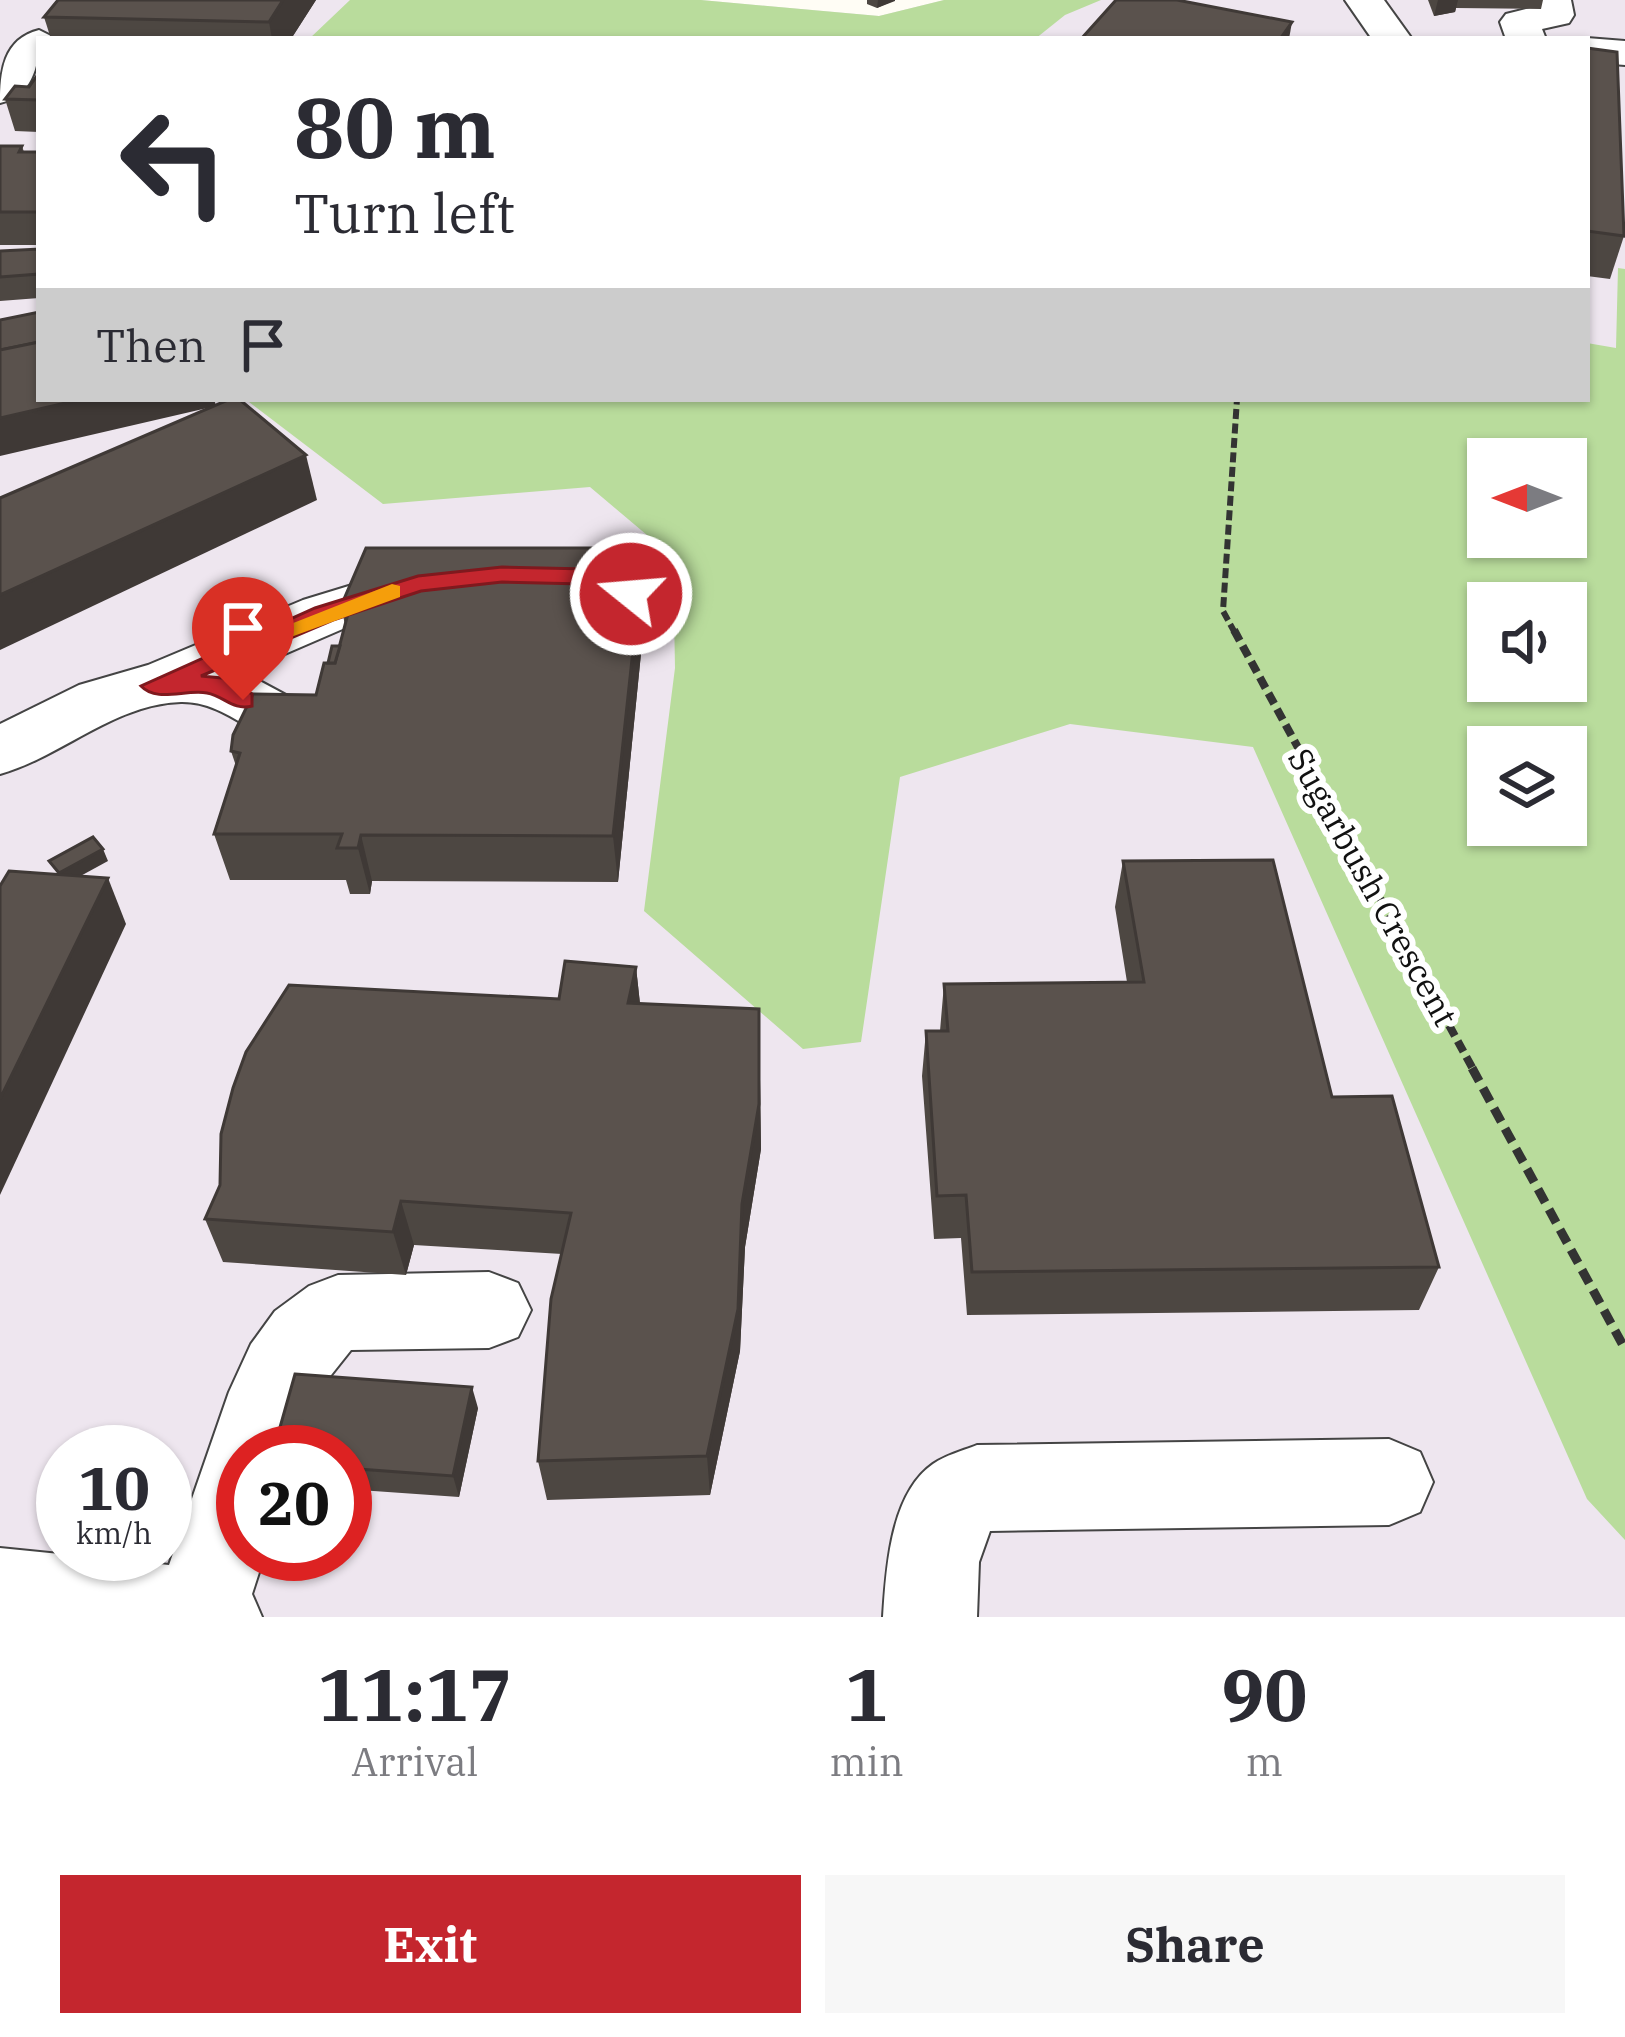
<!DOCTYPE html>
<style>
body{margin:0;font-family:"IBM Plex Serif",serif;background:#f7f7f7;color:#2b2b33;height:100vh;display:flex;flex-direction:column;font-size:45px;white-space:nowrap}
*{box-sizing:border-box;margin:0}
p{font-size:39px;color:#7c7c81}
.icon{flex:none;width:66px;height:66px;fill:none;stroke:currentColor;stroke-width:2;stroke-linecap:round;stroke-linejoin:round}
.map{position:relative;height:1617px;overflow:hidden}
.side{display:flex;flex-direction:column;background:#fff;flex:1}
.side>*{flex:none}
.top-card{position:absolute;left:36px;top:36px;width:1554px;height:366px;border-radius:0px;box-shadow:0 3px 9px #0004;background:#fff;color:#2b2b33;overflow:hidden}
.needle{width:78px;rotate:270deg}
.tools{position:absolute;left:1467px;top:438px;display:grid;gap:24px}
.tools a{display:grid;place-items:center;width:120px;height:120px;border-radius:0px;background:#fff;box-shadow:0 3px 9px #0004;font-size:60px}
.speed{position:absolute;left:36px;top:1425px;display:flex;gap:24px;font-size:60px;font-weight:700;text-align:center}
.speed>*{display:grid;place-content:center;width:156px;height:156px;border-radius:50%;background:#fff;box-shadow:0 3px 9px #0004;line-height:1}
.speed small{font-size:30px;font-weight:400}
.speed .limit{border:18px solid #d22;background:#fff;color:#111}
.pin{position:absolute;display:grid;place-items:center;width:102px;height:102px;color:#fff;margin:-123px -51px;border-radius:50% 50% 50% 0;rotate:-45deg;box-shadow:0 0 12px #0007}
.pin .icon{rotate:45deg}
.me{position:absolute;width:132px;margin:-66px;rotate:287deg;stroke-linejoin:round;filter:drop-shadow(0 0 9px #0008)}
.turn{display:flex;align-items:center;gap:42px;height:252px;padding:0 60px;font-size:54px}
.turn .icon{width:156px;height:156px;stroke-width:2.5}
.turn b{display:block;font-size:84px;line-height:102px}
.then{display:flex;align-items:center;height:114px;padding:0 60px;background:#0003;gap:24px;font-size:45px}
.eta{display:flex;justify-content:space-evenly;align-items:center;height:204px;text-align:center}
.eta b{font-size:72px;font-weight:800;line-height:84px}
.button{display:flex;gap:24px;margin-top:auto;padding:24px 60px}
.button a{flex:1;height:138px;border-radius:0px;background:#c4262e;color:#fff;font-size:48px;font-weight:800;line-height:138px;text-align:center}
.button a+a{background:#f7f7f7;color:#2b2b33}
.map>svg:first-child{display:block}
</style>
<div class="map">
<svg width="1625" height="1617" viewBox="0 0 1625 1617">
<rect width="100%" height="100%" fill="#fffdf5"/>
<path fill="#eee6ef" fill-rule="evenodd" d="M0 0H701L879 16 944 0H1625V1617H0ZM39 39H1587V399H39ZM1488 459H1566V537H1488ZM1488 603H1566V681H1488ZM1488 747H1566V825H1488ZM63 1452H165V1554H63ZM243 1452H345V1554H243Z"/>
<g fill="#b9dc9c" fill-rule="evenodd">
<path d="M350 0H701L879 16 944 0H1101L1065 15 1035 39H309Z"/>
<path d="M1618 268 1625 269V1540L1587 1499 1253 747 1070 724 900 777 861 1042 803 1049 644 911 675 668 673 557 590 487 383 504 245 399H1587V343L1616 348ZM1488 459H1566V537H1488ZM1488 603H1566V681H1488ZM1488 747H1566V825H1488Z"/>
</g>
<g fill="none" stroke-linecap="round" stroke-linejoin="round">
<defs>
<g id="minor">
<path d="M1345 0H1384L1412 39H1372Z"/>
<path d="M1533 0H1571L1574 15 1569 23 1542 29 1546 39H1506L1500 22 1506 14 1534 7Z"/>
<path d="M39 30 57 39H39C39 68 31 96 0 103 0 72 3 39 39 30Z"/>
<path d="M1587 38 1625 41V65L1587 62 1583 39Z"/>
<path d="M424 563 445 569 453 582 445 595 345 628 243 672 327 717 337 732 327 747C271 764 238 701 181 702 114 704 63 756 0 774V724L79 685 148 665 303 600Z"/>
<path d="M489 1272 518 1283 531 1310 518 1337 489 1348 351 1350 312 1399 295 1452H243V1554H265L252 1594 262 1617H0V1548L169 1565 229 1392 251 1344 275 1311 309 1286 338 1275Z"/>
<path d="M1389 1439 1420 1452 1433 1482 1420 1512 1389 1525 990 1531 979 1562 977 1617H883C886 1570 890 1494 933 1464 946 1455 962 1451 977 1445Z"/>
</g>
</defs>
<use href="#minor" stroke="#444" stroke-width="4"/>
<path stroke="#333" stroke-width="6" stroke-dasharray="10 4.5" stroke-linecap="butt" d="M1235 633 1223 611 1237 399"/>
<path stroke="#333" stroke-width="8" stroke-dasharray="12 6" stroke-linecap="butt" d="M1234 630 1474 1071"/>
<path stroke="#333" stroke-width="9" stroke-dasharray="15 8" stroke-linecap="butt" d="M1472 1068 1625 1349"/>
<use href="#minor" fill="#fff" fill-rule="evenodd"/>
</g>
<g fill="#4d4742">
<path d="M58 0H316L291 39H51L44 17Z"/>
<path d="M867 0H895L877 8 867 4Z"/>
<path d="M1428 0H1543L1541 9 1456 8 1455 12 1434 16Z"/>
<path d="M1587 48 1624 236 1610 279 1587 276Z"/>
<path d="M39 73V132L15 131 5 99 29 87Z"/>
<path d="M0 146H22L24 152H39V245H0Z"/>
<path d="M39 249V298L0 301V251Z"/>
<path d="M647 594 618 882 372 881 370 894H350L346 880H230L214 834 236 766 231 751 316 695 328 663 340 646 345 625 341 606Z"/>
<path d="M1123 861 1332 1097 1439 1267 1419 1310 967 1315 961 1238 934 1239 922 1076 926 1031H940L944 984 1127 982 1115 907Z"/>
<path d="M636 967 640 1004 759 1009 761 1149 745 1247 740 1351 710 1495 547 1500 538 1461 562 1254 414 1245 406 1275 223 1262 205 1219 559 999Z"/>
<path d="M478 1408 459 1497 345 1489V1452Z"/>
</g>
<g fill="#3f3936">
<path d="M283 0H316L291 39H272L269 22Z"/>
<path d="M878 0H895V1L877 8Z"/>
<path d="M1438 0H1458L1455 12 1434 16Z"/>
<path d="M1292 22 1289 39H1280Z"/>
<path d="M83 399H214L216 406 0 456V418Z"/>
<path d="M306 455 317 500 0 650V595Z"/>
<path d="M644 548 647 594 618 882 613 836Z"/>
<path d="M361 835 372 881 370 894 358 848Z"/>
<path d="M103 849 108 861 64 885 59 873Z"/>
<path d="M108 878 126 924 0 1195V1099Z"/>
<path d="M636 967 641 1013 628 1003Z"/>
<path d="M759 1009 761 1149 745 1247 740 1351 710 1495 707 1456 742 1204Z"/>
<path d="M401 1201 414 1245 406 1275 393 1232Z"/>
<path d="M472 1387 478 1408 459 1497 453 1476Z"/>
</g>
<g fill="#5a524d" stroke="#3f3936" stroke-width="3">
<path d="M58 0H283L269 22 44 17Z"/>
<path d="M1116 0H1177L1292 22 1280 39H1081Z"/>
<path d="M1587 48 1617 52 1624 236 1587 231Z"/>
<path d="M39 73V100L5 99 15 86 29 87Z"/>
<path d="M0 146H22L19 152H39V212H0Z"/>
<path d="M39 249V274L0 277V251Z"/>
<path d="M39 312V342L0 350V320Z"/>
<path d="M39 342V399H83L0 418V350Z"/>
<path d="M230 399H239L306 455 0 595V498Z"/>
<path d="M366 548H644L613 836 361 835 358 848H337L342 834H214L240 753 231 751 233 735 253 694 316 695 324 663H335L350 606H341Z"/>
<path d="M332 646H340L335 663H328Z"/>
<path d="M93 837 103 849 59 873 49 861Z"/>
<path d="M1273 860 1332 1097 1392 1096 1439 1267 972 1272 966 1195 937 1196 926 1031H948L944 984 1144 982 1123 861Z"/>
<path d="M9 871 108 878 0 1099V886Z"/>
<path d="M565 961 636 967 628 1003 759 1009V1104L742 1204 738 1309 707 1456 538 1461 551 1299 571 1213 401 1201 393 1232 205 1219 220 1185 221 1134 233 1088 246 1052 289 985 559 999Z"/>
<path d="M295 1374 472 1387 453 1476 345 1468V1452H273Z"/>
</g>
<path fill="#c4262e" stroke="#7f191e" stroke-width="3" d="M502 567 587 569 643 594 631 602 584 584 502 582 421 591 333 620 201 676 222 678 252 694V706C233 711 224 696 207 693 185 689 157 703 141 686L315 608 418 576Z"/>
<path fill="#f59e0b" d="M392 584 400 586V597L280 641 268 633Z"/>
<g text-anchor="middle" stroke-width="12" stroke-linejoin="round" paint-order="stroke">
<g font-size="33" fill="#111" stroke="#fff">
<text transform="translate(1373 887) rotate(61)" y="12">Sugarbush Crescent</text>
</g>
</g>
</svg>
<div class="tools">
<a><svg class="needle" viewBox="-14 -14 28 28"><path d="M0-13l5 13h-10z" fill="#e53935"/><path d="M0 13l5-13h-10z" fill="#7c7c81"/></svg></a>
<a><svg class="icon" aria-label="sound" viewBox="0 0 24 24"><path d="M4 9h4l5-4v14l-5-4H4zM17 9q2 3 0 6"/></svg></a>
<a><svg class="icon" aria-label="layers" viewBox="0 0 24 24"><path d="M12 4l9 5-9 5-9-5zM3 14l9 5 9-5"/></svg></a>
</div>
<div class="speed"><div>10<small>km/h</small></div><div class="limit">20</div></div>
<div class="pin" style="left:243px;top:700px;background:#d93025"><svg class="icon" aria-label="arrive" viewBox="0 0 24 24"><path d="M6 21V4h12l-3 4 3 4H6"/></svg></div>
<svg class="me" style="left:631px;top:594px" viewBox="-20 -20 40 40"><circle r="17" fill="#c4262e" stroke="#fff" stroke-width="3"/><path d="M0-11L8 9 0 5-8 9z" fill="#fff"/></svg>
<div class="top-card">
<div class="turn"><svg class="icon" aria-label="left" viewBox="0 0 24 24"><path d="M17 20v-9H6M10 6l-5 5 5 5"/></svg><div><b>80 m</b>Turn left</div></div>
<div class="then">Then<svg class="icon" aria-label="arrive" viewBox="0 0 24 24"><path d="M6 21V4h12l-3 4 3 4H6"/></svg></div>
</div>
</div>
<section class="side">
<div class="eta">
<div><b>11:17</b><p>Arrival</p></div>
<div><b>1</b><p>min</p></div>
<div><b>90</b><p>m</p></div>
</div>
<div class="button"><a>Exit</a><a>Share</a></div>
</section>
